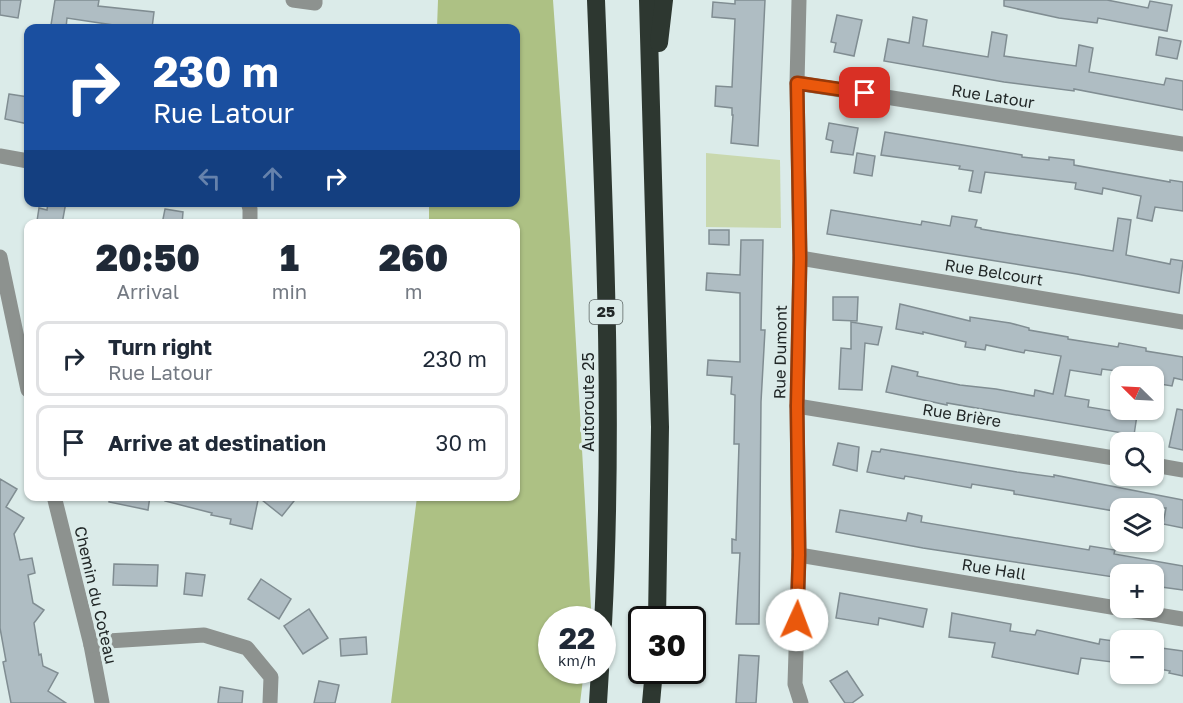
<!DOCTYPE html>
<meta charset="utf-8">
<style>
body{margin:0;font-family:"Golos Text",sans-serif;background:#f6f6f7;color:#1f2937;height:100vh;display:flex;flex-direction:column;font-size:22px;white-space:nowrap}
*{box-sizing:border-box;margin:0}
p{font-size:20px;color:#747a83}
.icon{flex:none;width:33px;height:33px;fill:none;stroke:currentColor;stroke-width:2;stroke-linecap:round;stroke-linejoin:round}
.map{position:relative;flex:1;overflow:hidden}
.side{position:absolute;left:24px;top:219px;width:496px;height:282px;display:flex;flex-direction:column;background:#fff;border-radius:12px;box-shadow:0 2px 4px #0004}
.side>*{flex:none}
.guide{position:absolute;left:24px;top:24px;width:496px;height:183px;border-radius:12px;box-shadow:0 2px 4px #0004;background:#1a4fa0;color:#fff;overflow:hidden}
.needle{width:39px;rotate:294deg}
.controls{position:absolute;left:1110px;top:366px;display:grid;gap:12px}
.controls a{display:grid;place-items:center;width:54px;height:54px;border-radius:12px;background:#fff;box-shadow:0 2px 4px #0004;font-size:30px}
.speed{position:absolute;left:538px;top:606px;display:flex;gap:12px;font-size:30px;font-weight:700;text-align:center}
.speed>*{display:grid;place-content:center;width:78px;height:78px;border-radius:50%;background:#fff;box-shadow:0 2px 4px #0004;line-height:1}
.speed small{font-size:15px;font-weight:400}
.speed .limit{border:3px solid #111;border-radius:9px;background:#fff;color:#111}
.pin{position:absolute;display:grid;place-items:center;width:51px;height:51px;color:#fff;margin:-26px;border-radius:12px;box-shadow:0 3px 9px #0006}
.me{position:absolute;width:66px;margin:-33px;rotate:2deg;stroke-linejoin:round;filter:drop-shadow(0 0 4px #0008)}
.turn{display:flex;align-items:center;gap:21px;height:126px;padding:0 30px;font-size:27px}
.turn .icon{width:78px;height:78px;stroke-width:2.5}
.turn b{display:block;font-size:42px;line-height:51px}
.lanes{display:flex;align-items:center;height:57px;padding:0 30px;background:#0003;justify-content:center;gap:30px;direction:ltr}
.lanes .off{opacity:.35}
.eta{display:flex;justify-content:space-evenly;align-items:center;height:102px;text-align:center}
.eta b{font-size:36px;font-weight:800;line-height:42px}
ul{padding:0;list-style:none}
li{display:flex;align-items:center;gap:18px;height:75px;margin:0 12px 9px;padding:0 18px;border:3px solid #e0e1e3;border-radius:12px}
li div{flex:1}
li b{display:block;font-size:22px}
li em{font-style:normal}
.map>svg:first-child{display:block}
</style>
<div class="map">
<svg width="1183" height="703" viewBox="0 0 1183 703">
<rect width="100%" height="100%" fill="#dbebe9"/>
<path fill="#c9d8ae" d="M706 153 780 160 781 228 706 227Z"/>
<path fill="#adc184" d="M438 0H553L570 238 591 608 589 619 552 620V670L584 671 580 703H391L417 497 516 496V224L429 223V203L516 202V28H437Z"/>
<g fill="#afbdc3" stroke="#808d92" stroke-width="1.5">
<path d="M0 0H21L18 18 0 15Z"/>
<path d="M55 0H99L98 6 154 12 152 28H113V25L67 18 66 28 51 25Z"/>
<path d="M735 0H765L758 146 731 143 733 115H732V108L715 106 716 86 732 87 735 19 712 17 713 2 735 4Z"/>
<path d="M1004 0H1107L1148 8 1150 1 1172 5 1167 31 1098 18 1097 23 1059 18 1004 6Z"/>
<path d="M837 15 862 20 854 56 834 52 836 43 831 42Z"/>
<path d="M913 17 927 20 923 46 964 53 988 57 992 32 1007 35 1004 56 1076 66 1079 45 1093 48 1089 72 1164 85 1166 78 1183 81V110L1074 89V91L1004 82 884 61 888 39 909 43Z"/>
<path d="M1159 37 1181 41 1177 59 1156 55Z"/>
<path d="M9 94 28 97V124L5 119Z"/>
<path d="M829 123 858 128 853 155 831 152 833 141 826 139Z"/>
<path d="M885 132 1022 155V157L1049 160V157L1074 160V165L1170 182V180L1183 182V211L1155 207 1152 221 1137 218 1141 196 1103 188 1102 194 1075 189 1076 183 985 172 981 193 969 191 973 171 959 169 960 166 881 155Z"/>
<path d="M857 153 875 156 872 176 854 173Z"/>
<path d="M48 202H66L62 224 37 221 39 208 47 210Z"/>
<path d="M165 209 183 212 182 224H162Z"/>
<path d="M831 210 921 225 922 221 950 226 952 216 977 220 975 227 981 228V229L1113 251 1118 218 1131 220 1126 255 1170 264 1171 259 1183 261 1179 293 1077 274 827 234Z"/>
<path d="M709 230H729V245L709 244Z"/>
<path d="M741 240H763L761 330H765L761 402 759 624H736L740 553H732V539L736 540 739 444H734L735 395 731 394 732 377 707 375 708 360 740 362V293L706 290 707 273 740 275Z"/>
<path d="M833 297H858L857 321 833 320Z"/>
<path d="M900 304 970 321V317L1010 323 1029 328V330L1068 337V339L1118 347 1119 343 1146 348V351L1183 357V380L1174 378 1172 386 1154 383V376L1102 369 1101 375 1070 370 1065 396 1089 400 1088 407 1137 415 1134 435 947 403V405L886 392 892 366 918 372 917 376 960 385 996 389 1034 396 1035 390 1053 394 1061 356 1025 350 1024 353 986 345 985 350 965 347 966 342 923 332V334L896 329Z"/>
<path d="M851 322 882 327 878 345 865 343 862 390 839 389 841 348 851 349Z"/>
<path d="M1177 409 1183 410V450L1169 447Z"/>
<path d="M838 443 859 447 857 471 833 465Z"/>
<path d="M881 449 1017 472 1054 477V475L1183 500V528L1163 524 1166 508H1120V512L1014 494V491L972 484 971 488 905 476 904 479 867 472 872 451 880 452Z"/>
<path d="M0 479 17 489 6 507 24 518 14 534 20 560 32 558 35 573 28 575 33 603 44 610 34 623 39 655 41 654 43 666 58 673 48 691 66 703H11L3 662 6 661 0 628Z"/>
<path d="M110 496H150L148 510 109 502Z"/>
<path d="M166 496H242L258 500 252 529 230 524 231 519 211 515 212 513 165 501Z"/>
<path d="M257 496H298L282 516Z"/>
<path d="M840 510 906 521 908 513 922 516 921 522 1089 550 1090 546 1115 550 1114 554 1183 566V590L1154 586V574H1120V578L923 548 836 532Z"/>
<path d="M114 564 158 565 157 586 113 585Z"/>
<path d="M186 573 205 575 202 596 184 594Z"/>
<path d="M261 579 291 599 279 619 248 599Z"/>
<path d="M840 593 927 609 923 627 879 618 878 625 836 618Z"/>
<path d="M309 609 328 638 303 654 284 626Z"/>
<path d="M952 613 1011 624 1010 631 1035 635 1037 630 1099 644 1100 639 1120 642V663L1081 658 1078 674 992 657 995 643 949 637Z"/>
<path d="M366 637 367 654 341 656 340 639Z"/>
<path d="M1154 647 1183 651V676L1169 673 1170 671 1154 668Z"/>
<path d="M739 655 759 656 756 703H736Z"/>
<path d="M847 671 863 695 852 703H845L830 681Z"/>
<path d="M319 681 339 685 335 703H314Z"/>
<path d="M220 687 243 691 242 703H218Z"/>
</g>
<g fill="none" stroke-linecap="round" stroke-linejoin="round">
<g stroke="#8d928f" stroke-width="15">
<path d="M293 0 315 3V0"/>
<path d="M799 0 797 83 800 258 797 406 799 555 795 684 801 703"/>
<path d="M797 83 1183 144"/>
<path d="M0 156 28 161"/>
<path d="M248 202 250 209V224"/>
<path d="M0 257 28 390"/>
<path d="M800 258 1183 322"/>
<path d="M797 406 1120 459"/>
<path d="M1154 465 1183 470"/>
<path d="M54 496 91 645 102 703"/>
<path d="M799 555 1183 619"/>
<path d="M91 645 108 641 204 635 247 648 271 677 270 703"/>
</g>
<g stroke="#2d3730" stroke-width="18">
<path d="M596 0C604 208 614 416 603 624"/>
<path d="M648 0 660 427 657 620"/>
<path d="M659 43 664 0"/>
<path d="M598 703 600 670"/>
<path d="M651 703 654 670"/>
</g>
</g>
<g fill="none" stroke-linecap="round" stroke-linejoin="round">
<defs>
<path id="route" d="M797 620 799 555 797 406 800 258 797 83 865 93"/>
</defs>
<use href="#route" stroke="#983908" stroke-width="15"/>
<use href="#route" stroke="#ea580c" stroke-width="10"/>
</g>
<g text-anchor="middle" stroke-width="6" stroke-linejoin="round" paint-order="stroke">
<rect fill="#dbebe9" stroke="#596261" stroke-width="1.5" x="589.5" y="300" width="33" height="24" rx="4.5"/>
<g font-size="15" font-weight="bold" fill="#212727">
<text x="606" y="317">25</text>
</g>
<g font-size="16" fill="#212727" stroke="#dbebe9">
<text transform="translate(993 96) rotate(9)" y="6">Rue Latour</text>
<text transform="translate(994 272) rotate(9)" y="6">Rue Belcourt</text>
<text transform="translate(780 352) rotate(-89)" y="6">Rue Dumont</text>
<text transform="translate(588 402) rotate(-90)" y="6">Autoroute 25</text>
<text transform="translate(962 415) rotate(9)" y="6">Rue Brière</text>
<text transform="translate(994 569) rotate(9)" y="6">Rue Hall</text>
<text transform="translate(96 595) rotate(77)" y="6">Chemin du Coteau</text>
</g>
</g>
</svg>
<div class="controls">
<a><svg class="needle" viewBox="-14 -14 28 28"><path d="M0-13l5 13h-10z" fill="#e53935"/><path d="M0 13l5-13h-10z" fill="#747a83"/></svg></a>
<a><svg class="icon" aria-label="search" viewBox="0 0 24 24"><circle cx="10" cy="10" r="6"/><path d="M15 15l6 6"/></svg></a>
<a><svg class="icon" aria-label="layers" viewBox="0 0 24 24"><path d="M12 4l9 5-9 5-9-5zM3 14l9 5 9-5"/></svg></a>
<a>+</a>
<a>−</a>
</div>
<div class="speed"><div>22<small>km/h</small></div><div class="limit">30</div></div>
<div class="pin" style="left:865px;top:93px;background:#d93025"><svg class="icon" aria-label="arrive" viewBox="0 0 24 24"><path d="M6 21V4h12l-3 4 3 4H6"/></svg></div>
<svg class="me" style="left:797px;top:620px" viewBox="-20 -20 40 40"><circle r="19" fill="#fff"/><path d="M0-13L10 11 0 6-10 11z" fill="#ea580c"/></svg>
<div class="guide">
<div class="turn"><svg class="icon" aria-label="right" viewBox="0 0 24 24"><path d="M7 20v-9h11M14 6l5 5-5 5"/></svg><div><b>230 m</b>Rue Latour</div></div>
<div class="lanes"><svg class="icon off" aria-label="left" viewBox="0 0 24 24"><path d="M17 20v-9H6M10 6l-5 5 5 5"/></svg><svg class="icon off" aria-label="ahead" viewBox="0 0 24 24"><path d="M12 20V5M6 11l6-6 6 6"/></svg><svg class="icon" aria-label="right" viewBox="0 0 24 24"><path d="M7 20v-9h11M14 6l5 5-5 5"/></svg></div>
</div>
<section class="side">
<div class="eta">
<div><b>20:50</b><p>Arrival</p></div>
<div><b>1</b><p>min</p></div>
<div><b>260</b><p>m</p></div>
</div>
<ul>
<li><svg class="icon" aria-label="right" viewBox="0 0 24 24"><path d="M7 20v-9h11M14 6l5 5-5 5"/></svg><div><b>Turn right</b><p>Rue Latour</p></div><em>230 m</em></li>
<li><svg class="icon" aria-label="arrive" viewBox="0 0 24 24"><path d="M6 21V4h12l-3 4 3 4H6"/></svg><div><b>Arrive at destination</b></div><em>30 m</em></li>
</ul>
</section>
</div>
